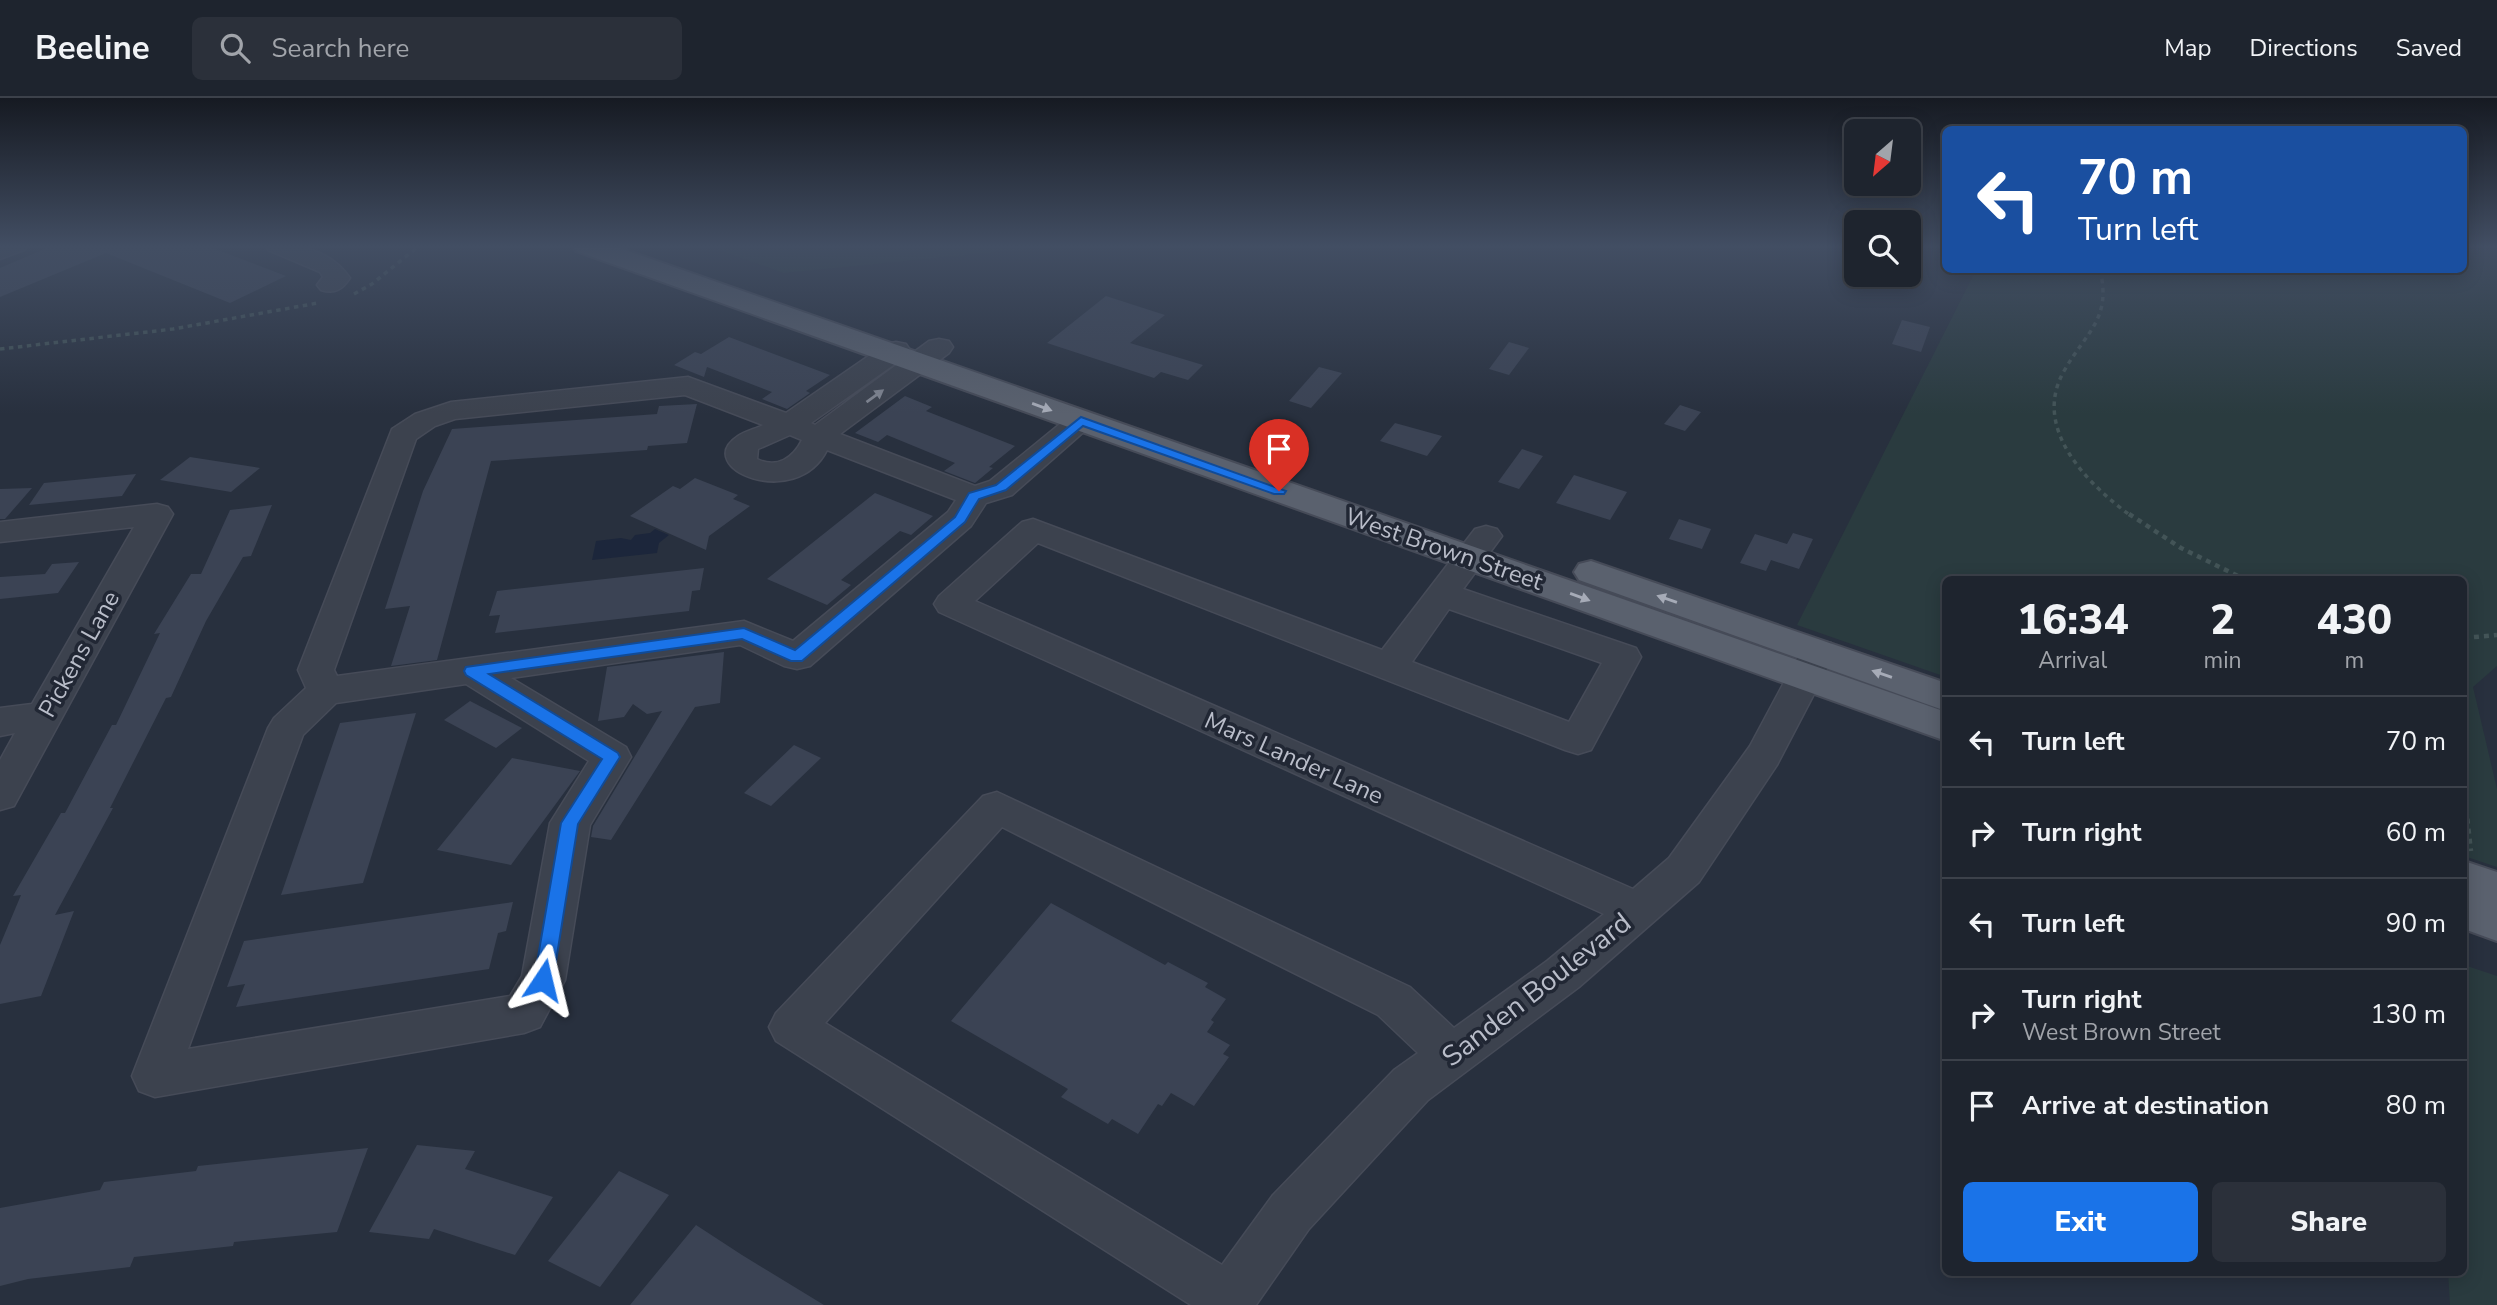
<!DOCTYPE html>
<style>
body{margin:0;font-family:"Nunito Sans",sans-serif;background:#2b303a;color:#f1f3f6;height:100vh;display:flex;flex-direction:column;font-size:26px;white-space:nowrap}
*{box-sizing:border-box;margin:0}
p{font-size:23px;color:#a1a4aa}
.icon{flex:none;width:38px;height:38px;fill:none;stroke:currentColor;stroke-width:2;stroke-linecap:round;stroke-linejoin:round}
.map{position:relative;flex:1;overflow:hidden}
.details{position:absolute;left:1942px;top:478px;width:525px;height:700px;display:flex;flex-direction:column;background:#1e242e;border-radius:10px;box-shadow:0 4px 18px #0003,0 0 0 2px #3c414a}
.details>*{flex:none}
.banner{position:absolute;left:1942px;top:28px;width:525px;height:147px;border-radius:10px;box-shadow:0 4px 18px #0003,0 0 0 2px #3c414a;background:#1a4fa0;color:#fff;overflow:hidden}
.needle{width:46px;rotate:208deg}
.fabs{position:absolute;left:1844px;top:21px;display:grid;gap:14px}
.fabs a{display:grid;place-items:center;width:77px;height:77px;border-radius:10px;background:#1e242e;box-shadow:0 4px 18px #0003,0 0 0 2px #3c414a;font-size:35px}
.pin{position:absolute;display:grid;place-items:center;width:60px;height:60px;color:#fff;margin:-72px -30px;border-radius:50% 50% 50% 0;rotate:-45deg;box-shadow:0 0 7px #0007}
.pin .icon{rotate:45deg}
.me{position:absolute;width:77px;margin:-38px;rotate:10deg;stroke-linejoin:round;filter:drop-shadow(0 0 5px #0008)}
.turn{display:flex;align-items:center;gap:24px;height:147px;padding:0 21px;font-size:32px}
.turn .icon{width:91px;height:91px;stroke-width:2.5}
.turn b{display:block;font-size:49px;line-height:60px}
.eta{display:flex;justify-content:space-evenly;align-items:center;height:119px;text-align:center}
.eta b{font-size:42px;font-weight:800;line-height:49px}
.action{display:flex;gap:14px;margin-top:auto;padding:14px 21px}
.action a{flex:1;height:80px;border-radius:10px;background:#1a73e8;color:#fff;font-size:28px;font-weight:800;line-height:80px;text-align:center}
.action a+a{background:#2b303a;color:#f1f3f6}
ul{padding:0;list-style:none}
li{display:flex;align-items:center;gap:21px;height:91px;padding:0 21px;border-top:2px solid #3c414a}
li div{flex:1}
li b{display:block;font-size:26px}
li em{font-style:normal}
header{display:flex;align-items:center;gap:42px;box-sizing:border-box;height:98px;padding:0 35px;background:#1e242e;border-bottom:2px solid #3c414a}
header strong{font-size:33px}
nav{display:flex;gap:38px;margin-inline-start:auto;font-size:24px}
.search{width:490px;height:63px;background:#2b303a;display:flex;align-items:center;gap:18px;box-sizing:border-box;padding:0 24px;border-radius:10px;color:#a1a4aa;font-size:26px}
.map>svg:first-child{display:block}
</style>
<header>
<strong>Beeline</strong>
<div class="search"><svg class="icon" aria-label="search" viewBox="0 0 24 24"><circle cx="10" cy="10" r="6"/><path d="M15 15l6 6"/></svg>Search here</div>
<nav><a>Map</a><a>Directions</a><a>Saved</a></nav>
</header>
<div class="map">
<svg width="2497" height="1207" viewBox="0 0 2497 1207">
<rect width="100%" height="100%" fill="#28303e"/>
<g fill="#2a3b3f">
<path d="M705 147H1066L784 175Z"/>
<path d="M2464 147H2497V568L2473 589 2497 691V769L2464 758V481H1946V579L1797 527 1976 172H2464Z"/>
<path d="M2464 867 2497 878V1207H2450L2448 1174H2464Z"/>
</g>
<path fill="#1c263b" d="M655 431 669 437 659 445 657 455 592 462 596 443 621 440 631 442 635 437 650 435Z"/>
<g fill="#3b4354">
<path d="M54 147H205L286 178 230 205 106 155 0 199V170Z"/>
<path d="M1106 198 1165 217 1130 245 1203 267 1188 282 1161 274 1154 280 1047 245Z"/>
<path d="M1902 222 1930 229 1921 254 1892 246Z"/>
<path d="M729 239 830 277 806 293 810 295 787 311 762 301 772 294 707 269 704 279 674 267 695 254 701 256Z"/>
<path d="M1509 244 1529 250 1509 277 1489 271Z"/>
<path d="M1319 269 1342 275 1311 310 1289 303Z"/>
<path d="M905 298 932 309 926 313 1015 348 989 369 993 370 975 385 944 373 955 365 887 337 878 344 855 335Z"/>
<path d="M697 306 687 345 648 348 647 352 491 363 437 562 391 568 410 508 385 511 423 393 452 331 657 316 659 308Z"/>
<path d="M1680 307 1701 314 1685 333 1664 326Z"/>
<path d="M1395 325 1442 338 1427 358 1380 343Z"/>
<path d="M1522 351 1543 358 1519 391 1498 384Z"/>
<path d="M190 359 260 370 231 394 160 382Z"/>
<path d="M136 376 122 398 29 407 44 385Z"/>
<path d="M1574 377 1627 394 1610 422 1556 405Z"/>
<path d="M695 380 738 397 733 401 750 408 709 438 706 452 630 418 673 388 680 391Z"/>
<path d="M32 390 5 421H0V391Z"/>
<path d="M875 395 933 418 911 437 900 433 841 482 851 487 827 507 767 481Z"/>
<path d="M272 407 251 458 243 459 206 523 171 599 166 600 110 710H113L55 817 74 813 41 898 0 906V847L21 797 13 798 61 715H65L112 627H116L160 535 154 536 191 476H201L230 412Z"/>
<path d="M1679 421 1711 431 1702 451 1669 441Z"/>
<path d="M1793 435 1813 441 1799 471 1771 462 1766 473 1740 465 1755 436 1787 446Z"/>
<path d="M79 464 58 495 0 501V479L45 476 52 466Z"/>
<path d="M704 470 700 492 692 493 689 513 495 535 500 517 489 518 497 493Z"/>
<path d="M724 554 720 605 695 609 611 742 591 739 593 728 662 613 647 616 633 606 624 619 598 623 607 569Z"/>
<path d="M470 603 522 630 496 650 444 622Z"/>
<path d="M416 615 363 785 281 797 340 625Z"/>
<path d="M794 647 821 660 771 708 744 695Z"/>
<path d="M512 660 580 673 511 767 437 752Z"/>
<path d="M513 804 506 833 498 835 489 871 236 909 245 886 227 889 244 843Z"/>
<path d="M1051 805 1165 867 1168 864 1208 885 1205 889 1226 901 1211 922 1214 924 1207 934 1230 947 1223 956 1229 959 1194 1008 1171 995 1162 1008 1158 1006 1138 1036 1112 1021 1108 1026 1061 999 1068 991 951 923Z"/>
<path d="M417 1047 475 1053 465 1071 553 1099 515 1157 434 1131 429 1141 369 1134Z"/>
<path d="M368 1050 337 1134 234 1144 233 1148 134 1159 130 1169 28 1181 0 1188V1110L100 1092 104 1084 196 1073 198 1068Z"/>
<path d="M619 1073 669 1097 600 1189 548 1163Z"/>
<path d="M696 1127 742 1157 824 1207H630Z"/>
</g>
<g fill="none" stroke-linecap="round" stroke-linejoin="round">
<defs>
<g id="minor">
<path d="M0 147H27L24 152 0 161Z"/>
<path d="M265 147C299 147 329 150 350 180 342 192 335 196 321 192L317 187 323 179 320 174 268 152Z"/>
<path d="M939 241 949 243 953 249 949 255 840 336 975 388 990 383 1071 317 1081 314 1091 317 1096 323 1012 397 986 405 971 428 810 568 797 571 784 568 740 547 511 580 626 649 631 659 590 727 565 882 540 929 524 935 155 999 139 993 132 978 268 630 274 620 306 590 298 572 392 331 415 316 451 304 688 279 786 315 886 246 896 244 906 246 910 252 906 258 811 325 815 327 929 243ZM685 297 763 327C755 331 745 333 738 338 690 370 796 414 827 352L956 402 948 414 793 543 744 523 337 578 334 572 416 341 435 328 455 321ZM790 337 802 342C793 360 777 371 757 361L758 351ZM466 586 589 663 550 725 522 878 510 898 188 951 303 637 336 605Z"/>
<path d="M157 406 168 409 173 416 14 708 0 712V662L15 635 0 638V610L32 606 134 429 0 444V424Z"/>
<path d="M1033 421 1382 552 1475 431 1486 428 1497 431 1502 438 1463 491 1636 550 1641 559 1591 652 1578 656 1565 652 1038 445 975 503 1633 791 1669 760 1750 648 1805 545 1818 542 1831 545 1836 554 1777 667 1699 784 1579 889 1428 1002 1309 1131 1256 1207H1191L776 943 769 929 776 915 983 698 997 694 1410 889 1454 930 1547 863 1604 816 939 514 934 506 939 498 1022 424ZM1449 511 1602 565 1569 624 1412 564ZM1002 729 1378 917 1418 955 1394 972 1273 1097 1222 1167 825 925Z"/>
</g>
<g id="major">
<path d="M572 147H611L1946 614V643L576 153Z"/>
<path d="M1591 463 1946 585V613L1579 482 1574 474 1579 466Z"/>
<path d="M2464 763 2497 774V843L2464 831Z"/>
</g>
</defs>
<use href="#minor" stroke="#464b58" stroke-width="3"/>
<use href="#major" stroke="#464b58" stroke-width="4"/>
<g stroke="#435457" stroke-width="3.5" stroke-dasharray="4.5 4.5" stroke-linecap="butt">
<path d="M2100 172C2112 221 2086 234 2064 273 2031 331 2088 386 2131 418"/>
<path d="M354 196 372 186 420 147"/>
<path d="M0 251 173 231 318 205"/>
</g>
<g stroke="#435457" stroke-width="4.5" stroke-dasharray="5 5" stroke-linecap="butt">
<path d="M2129 416 2181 450 2244 481"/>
<path d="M2319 481 2349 480"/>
<path d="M2464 540 2497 537"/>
<path d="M2464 691 2471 753"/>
</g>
<use href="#minor" fill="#3c424e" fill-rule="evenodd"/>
<use href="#major" fill="#5a616e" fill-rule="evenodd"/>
</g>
<defs><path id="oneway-solid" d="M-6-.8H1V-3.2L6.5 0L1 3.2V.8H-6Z" transform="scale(1.75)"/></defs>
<use fill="#818692" href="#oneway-solid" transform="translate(875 298) rotate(-36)"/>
<g fill="#a6abb7">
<use href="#oneway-solid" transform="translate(1042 309) rotate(20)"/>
<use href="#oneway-solid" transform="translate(1580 499) rotate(20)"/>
<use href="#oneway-solid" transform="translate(1667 501) rotate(-161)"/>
<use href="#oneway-solid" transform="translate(1882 576) rotate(-161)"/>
</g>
<linearGradient id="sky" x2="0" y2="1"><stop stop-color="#161a22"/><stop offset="0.47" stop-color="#424e63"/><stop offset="1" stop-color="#424e63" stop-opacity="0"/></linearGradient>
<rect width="2497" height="316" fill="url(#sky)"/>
<path fill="#1a73e8" stroke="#114b97" stroke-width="2" d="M1081 319 1286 393 1284 396H1274L1083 328 1006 392 979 401 965 424 802 563H791L742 541 489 576 618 655 620 659 578 726 553 882 550 888 543 890 536 888 534 882 561 725 602 661 466 577 464 573 466 569 744 530 795 552 955 419 969 395 996 387Z"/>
<g text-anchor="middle" stroke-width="7" stroke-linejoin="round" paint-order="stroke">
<g font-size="24" fill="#b9bdc9" stroke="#212734">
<text transform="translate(1444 451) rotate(19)" y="8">West Brown Street</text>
<text transform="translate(79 556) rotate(-61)" y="8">Pickens Lane</text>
<text transform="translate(1294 660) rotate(24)" y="8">Mars Lander Lane</text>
</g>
<g font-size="28" fill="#b9bdc9" stroke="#212734">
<text transform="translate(1536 891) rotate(-38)" y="10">Sanden Boulevard</text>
</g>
</g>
</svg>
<div class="fabs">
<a><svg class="needle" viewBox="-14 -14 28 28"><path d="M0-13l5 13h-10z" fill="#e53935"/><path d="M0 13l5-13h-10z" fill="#a1a4aa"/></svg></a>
<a><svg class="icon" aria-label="search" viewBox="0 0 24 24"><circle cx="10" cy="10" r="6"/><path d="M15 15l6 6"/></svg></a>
</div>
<div class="pin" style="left:1279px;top:393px;background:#d93025"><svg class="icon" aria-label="arrive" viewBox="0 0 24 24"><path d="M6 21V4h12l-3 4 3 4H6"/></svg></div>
<svg class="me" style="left:543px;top:882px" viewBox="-20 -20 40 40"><path d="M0-17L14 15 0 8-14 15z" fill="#1a73e8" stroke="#fff" stroke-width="4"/></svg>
<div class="banner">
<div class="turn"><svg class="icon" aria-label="left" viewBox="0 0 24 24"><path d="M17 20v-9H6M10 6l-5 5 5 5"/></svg><div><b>70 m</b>Turn left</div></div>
</div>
<section class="details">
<div class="eta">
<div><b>16:34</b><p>Arrival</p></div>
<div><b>2</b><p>min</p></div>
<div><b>430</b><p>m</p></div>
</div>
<ul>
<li><svg class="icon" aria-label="left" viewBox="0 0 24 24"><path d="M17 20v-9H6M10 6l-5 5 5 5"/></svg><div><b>Turn left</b></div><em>70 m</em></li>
<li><svg class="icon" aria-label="right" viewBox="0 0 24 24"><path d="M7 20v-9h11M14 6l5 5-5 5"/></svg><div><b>Turn right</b></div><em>60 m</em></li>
<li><svg class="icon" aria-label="left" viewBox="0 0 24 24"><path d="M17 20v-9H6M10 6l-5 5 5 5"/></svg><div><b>Turn left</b></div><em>90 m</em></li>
<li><svg class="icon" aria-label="right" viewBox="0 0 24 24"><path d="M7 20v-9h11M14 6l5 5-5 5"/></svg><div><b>Turn right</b><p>West Brown Street</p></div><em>130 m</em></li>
<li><svg class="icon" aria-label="arrive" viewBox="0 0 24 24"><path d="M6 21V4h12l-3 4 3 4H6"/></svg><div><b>Arrive at destination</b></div><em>80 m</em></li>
</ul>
<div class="action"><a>Exit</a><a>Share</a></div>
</section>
</div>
